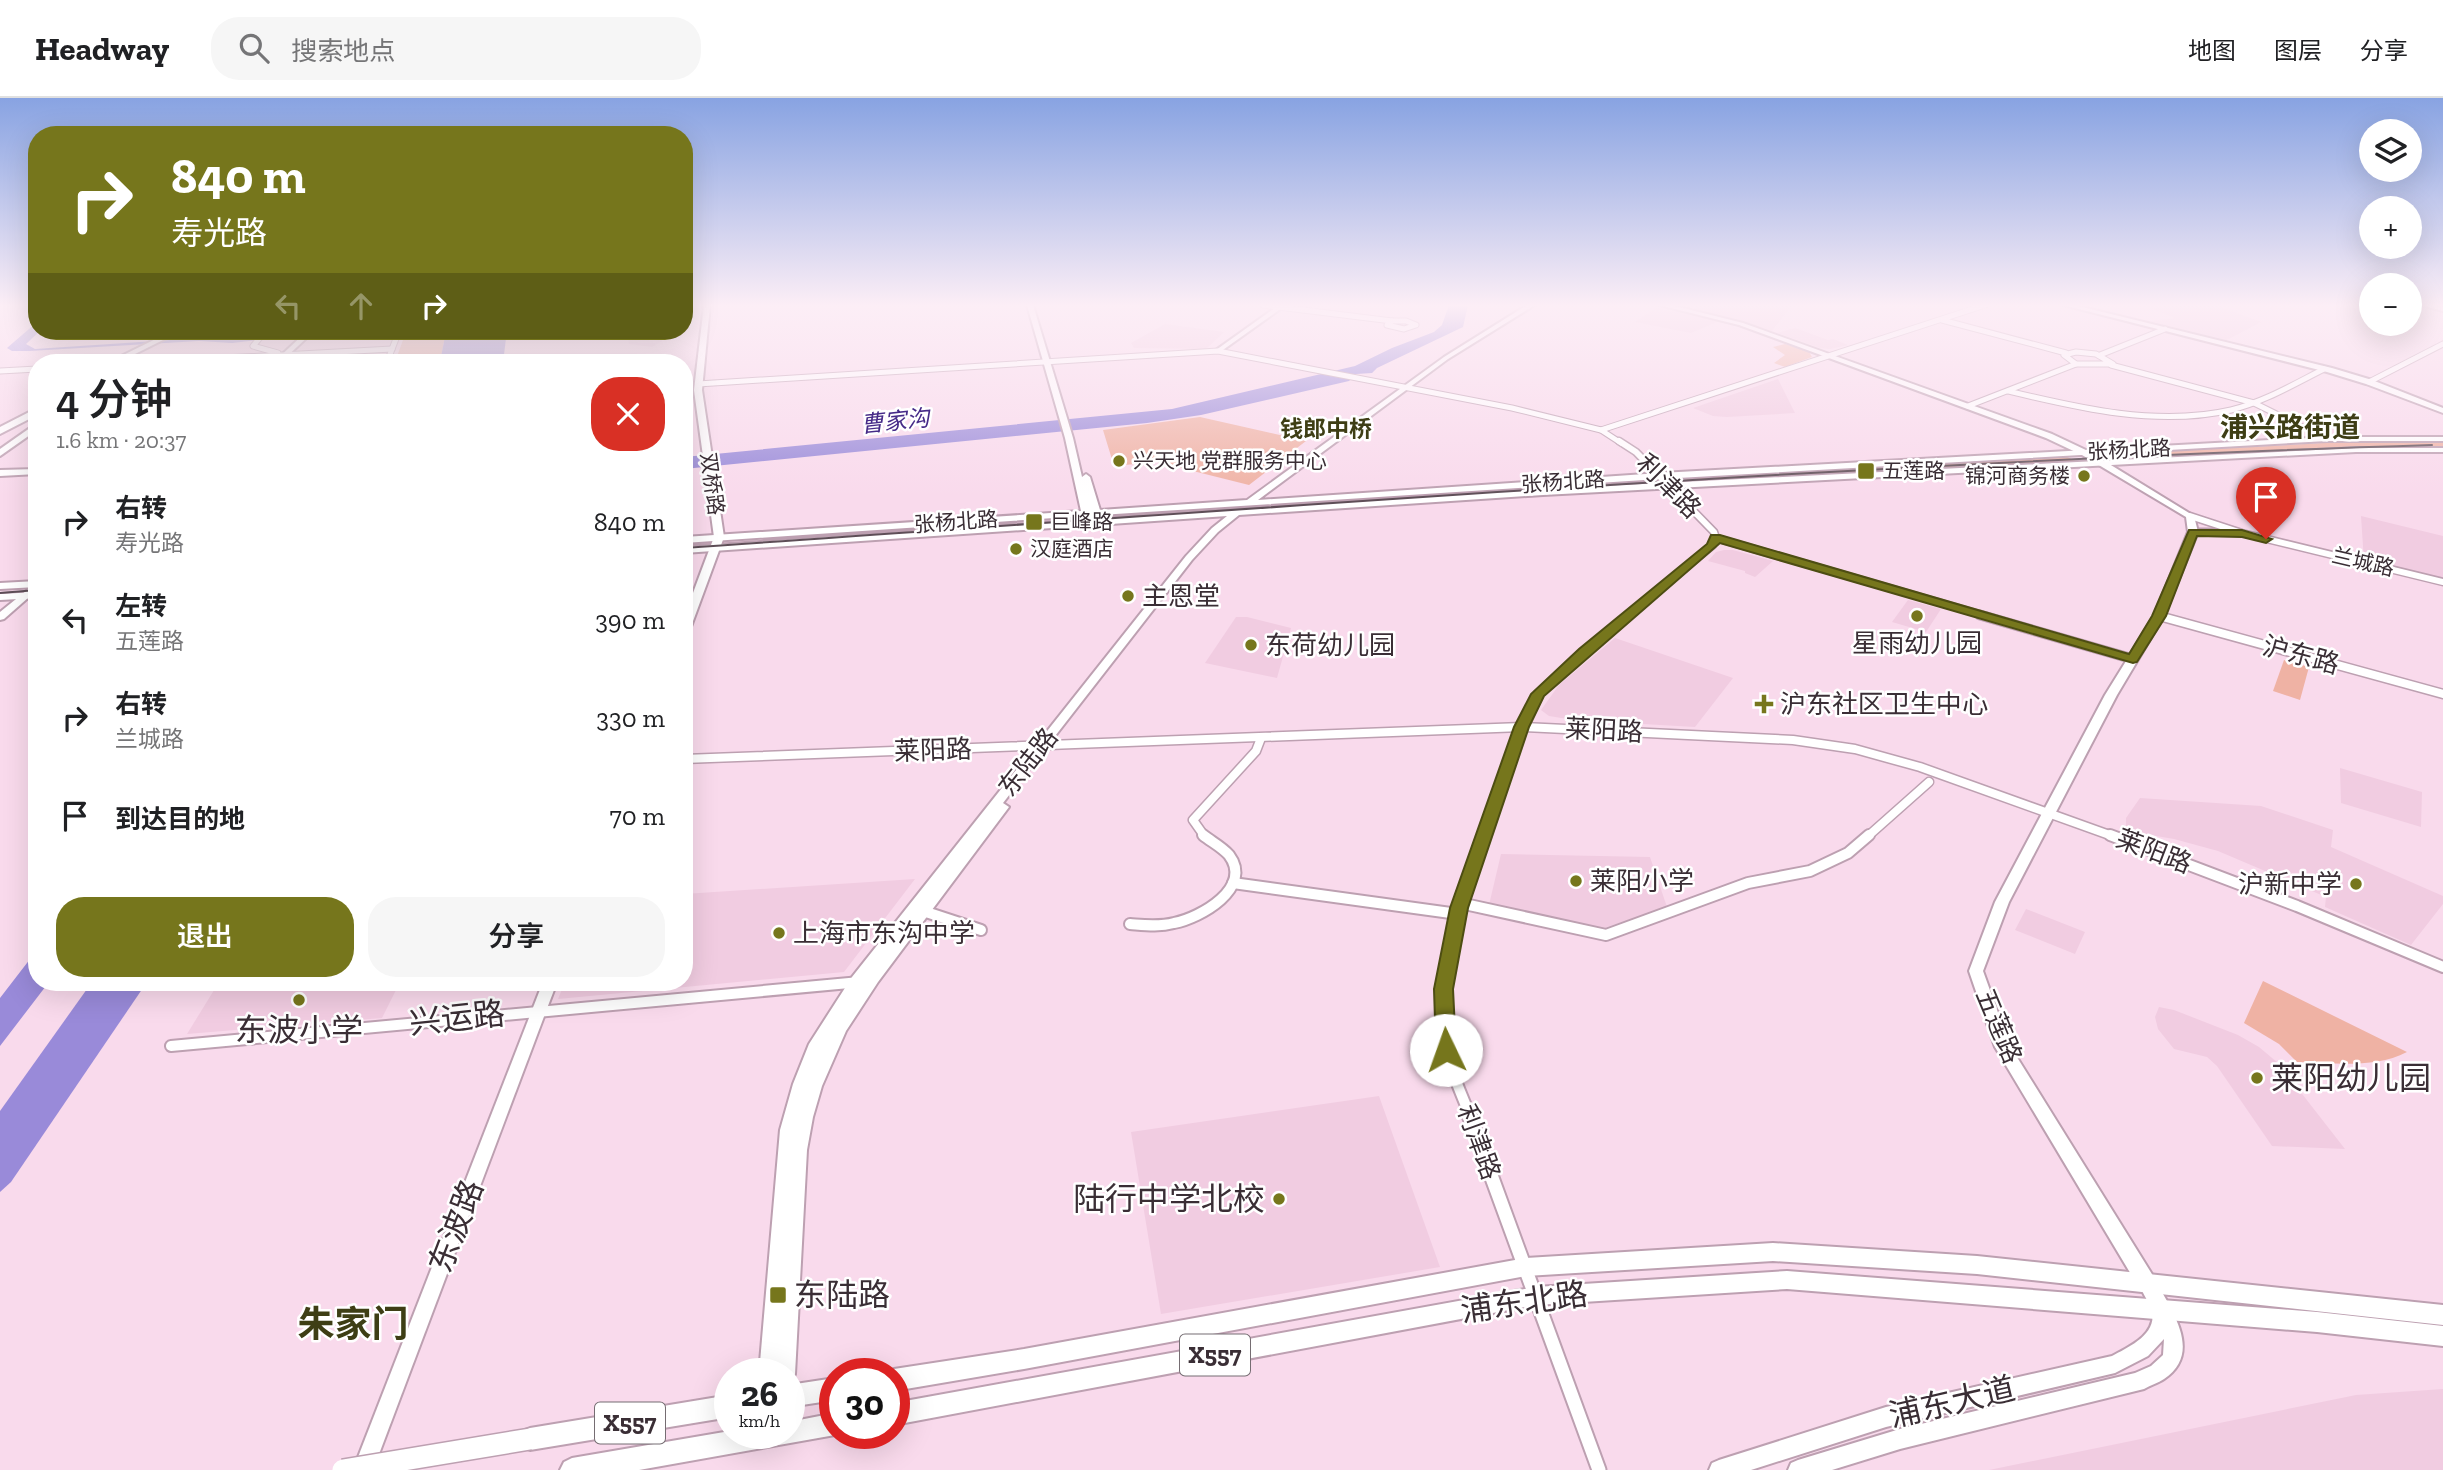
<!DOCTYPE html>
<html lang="zh">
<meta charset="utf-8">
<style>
body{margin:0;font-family:"Zilla Slab","Noto Sans SC",serif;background:#f6f6f6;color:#202124;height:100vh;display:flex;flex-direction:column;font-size:26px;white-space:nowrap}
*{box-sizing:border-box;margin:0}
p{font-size:23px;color:#757577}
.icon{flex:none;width:38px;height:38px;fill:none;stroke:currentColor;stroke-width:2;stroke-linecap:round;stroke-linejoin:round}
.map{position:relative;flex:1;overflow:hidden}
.panel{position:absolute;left:28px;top:256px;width:665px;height:637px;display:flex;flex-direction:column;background:#fff;border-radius:28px;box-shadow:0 7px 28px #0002}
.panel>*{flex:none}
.banner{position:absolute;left:28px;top:28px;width:665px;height:214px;border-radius:28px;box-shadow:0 7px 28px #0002;background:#76761c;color:#fff;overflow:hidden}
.fabs{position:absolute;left:2359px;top:21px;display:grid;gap:14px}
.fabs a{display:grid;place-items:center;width:63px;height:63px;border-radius:50%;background:#fff;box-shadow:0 7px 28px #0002;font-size:35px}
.speed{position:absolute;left:714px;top:1260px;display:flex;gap:14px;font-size:35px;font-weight:700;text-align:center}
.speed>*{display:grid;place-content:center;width:91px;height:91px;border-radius:50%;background:#fff;box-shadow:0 7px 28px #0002;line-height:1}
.speed small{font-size:18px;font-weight:400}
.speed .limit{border:10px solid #d22;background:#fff;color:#111}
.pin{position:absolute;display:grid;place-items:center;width:60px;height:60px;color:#fff;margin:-72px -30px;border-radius:50% 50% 50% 0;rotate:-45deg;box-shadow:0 0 7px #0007}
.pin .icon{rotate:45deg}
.me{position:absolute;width:77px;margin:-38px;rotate:357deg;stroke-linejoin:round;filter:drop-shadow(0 0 5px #0008)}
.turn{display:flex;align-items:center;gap:24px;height:147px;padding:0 28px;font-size:32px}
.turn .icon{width:91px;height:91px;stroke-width:2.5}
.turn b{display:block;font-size:49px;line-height:60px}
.lanes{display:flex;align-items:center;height:66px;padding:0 28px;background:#0003;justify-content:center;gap:35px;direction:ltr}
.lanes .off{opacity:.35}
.round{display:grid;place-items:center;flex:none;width:74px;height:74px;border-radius:28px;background:#f6f6f6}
.head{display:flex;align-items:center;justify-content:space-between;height:119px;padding:0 28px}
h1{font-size:42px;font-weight:600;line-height:52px}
.primary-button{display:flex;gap:14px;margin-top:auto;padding:14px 28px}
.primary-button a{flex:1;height:80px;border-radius:28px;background:#76761c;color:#fff;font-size:28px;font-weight:600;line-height:80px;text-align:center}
.primary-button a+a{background:#f6f6f6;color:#202124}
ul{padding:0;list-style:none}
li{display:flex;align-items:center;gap:21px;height:98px;padding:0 28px}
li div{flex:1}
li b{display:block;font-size:26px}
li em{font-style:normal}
header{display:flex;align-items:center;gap:42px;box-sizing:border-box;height:98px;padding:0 35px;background:#fff;border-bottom:2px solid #e0e0e0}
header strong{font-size:33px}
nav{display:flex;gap:38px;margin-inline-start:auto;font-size:24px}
.search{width:490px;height:63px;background:#f6f6f6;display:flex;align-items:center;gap:18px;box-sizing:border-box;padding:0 24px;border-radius:28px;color:#757577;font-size:26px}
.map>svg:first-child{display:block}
</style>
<header>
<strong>Headway</strong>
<div class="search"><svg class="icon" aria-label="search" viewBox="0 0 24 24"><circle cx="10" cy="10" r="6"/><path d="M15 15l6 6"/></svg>搜索地点</div>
<nav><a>地图</a><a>图层</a><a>分享</a></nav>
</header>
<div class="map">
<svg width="2443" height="1372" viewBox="0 0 2443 1372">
<rect width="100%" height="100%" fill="#f9daec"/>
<g fill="#f1cce1">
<path d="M1698 207H1792L1772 233 1692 211Z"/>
<path d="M2185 207H2216L2261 224 2223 244 2144 224 2175 220 2150 210Z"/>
<path d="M1656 210 1699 218 1719 223 1691 235 1635 224Z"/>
<path d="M1165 226 1224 234 1206 251 1134 250 1131 245Z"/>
<path d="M1795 230 1828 242 1833 241 1848 247 1830 251 1820 250 1777 235Z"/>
<path d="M627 233H663L662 243 652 249 629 246Z"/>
<path d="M1778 281 1795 315 1727 319 1713 318 1693 310Z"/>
<path d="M2361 418 2443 438V480L2364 463Z"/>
<path d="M1724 452H1733L1773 463 1755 479 1745 475V473L1708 463 1716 454Z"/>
<path d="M1908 502 1941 511 1926 534 1892 524Z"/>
<path d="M1236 519H1247L1291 530 1277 580 1205 565Z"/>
<path d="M1615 540 1733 580 1695 629 1574 622 1549 618 1541 612 1559 587Z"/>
<path d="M2340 670 2422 694 2421 729 2341 705Z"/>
<path d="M2140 700 2261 708 2333 732 2331 749 2443 798V806L2411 847 2325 809 2326 799 2218 753 2174 741 2126 733V720Z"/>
<path d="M1501 756 1650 759 1667 809 1595 833 1489 807Z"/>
<path d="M915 781 844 874 558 901 565 884H684V796Z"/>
<path d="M2026 811 2085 834 2075 856 2015 832Z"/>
<path d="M219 884H400L382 920 187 936Z"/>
<path d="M2159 909 2174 912 2238 937 2259 949 2278 965 2345 1051 2272 1048 2217 968 2207 959 2174 951 2158 931 2155 919Z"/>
<path d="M1379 998 1440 1169 1161 1216 1131 1034Z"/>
<path d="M2443 1291V1372H1989L2356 1297Z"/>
</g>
<g fill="#efb2a4">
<path d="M445 238 440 264H395L403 242Z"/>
<path d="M1785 246 1809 254 1812 259 1785 269 1774 265 1785 257 1773 249Z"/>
<path d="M1200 319 1306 343 1249 387 1157 364 1114 368 1103 332Z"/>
<path d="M2443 343V350L2361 349 2132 362 2121 360 2117 356 2342 344Z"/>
<path d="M2065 358 2078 364 1690 385 1684 379Z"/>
<path d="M2284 562 2309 569 2300 602 2273 593Z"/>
<path d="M2263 883 2407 954C2374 971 2333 965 2297 964L2279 946 2244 925Z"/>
</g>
<g fill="#998ad9">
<path d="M1449 207H1468L1463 229 1377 270 1372 275 1356 276 1349 283 1201 317 1147 325 684 371V359L1172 311 1355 268 1392 250 1434 234 1442 227Z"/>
<path d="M37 224V233H40L26 246 35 251 185 241 235 242 341 233 232 245 199 243 29 253H12L7 250Z"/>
<path d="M446 233H507L503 264H440Z"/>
<path d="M37 852V884H49L0 948V900Z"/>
<path d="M92 884H147L11 1084 0 1094V1013Z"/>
</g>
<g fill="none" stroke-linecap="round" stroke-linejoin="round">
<defs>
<g id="minor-far4">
<path d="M1263 207 1392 223"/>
<path d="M1942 222 2066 255"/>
<path d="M1392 223H1406L1416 227 1404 231 1387 227Z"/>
<path d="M261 233 263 236 253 248 278 255"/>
<path d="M2076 254 2096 256 2113 266H2076L2064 257Z"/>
<path d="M2100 257 2165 231"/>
<path d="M151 264 392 251"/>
<path d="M387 264 399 233"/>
<path d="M2111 267 2254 305 2327 341"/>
<path d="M0 273 37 271"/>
<path d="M2369 284 2443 246"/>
<path d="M698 286 1218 253 1512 310 1601 332 1621 345"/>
<path d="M2008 293C2079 310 2158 329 2231 312 2264 304 2294 286 2324 271"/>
<path d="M1968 308 2076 266"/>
<path d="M1601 332 1985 207"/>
</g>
<g id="minor-far3">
<path d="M1619 343 1636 354 1714 434 1716 440"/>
<path d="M2190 418 2242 435 2443 484"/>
<path d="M2193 434H2227"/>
<path d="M1716 440 1986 518"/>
<path d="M1627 518 1713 447 1716 440"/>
</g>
<g id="minor-far2">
<path d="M1980 517 2133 561"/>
<path d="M2159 518 2443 596"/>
<path d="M684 661 1522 629 1793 642 1855 651 1920 669 2115 739"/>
<path d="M1205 739 1193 722 1256 653 1261 640"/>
<path d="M1484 739 1522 629 1538 596 1629 517"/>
<path d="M1867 739 1929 684"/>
</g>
<g id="minor-far1">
<path d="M2110 737 2297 808 2443 869"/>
<path d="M1233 785 1458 816"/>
<path d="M1460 805 1606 837 1748 785 1810 773 1848 755 1869 737"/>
<path d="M923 813 981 832"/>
<path d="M1130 826C1144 827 1159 829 1174 825 1200 820 1254 790 1229 757 1222 749 1212 744 1203 737"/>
<path d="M171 948 860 884"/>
<path d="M1470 1018C1462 997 1451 974 1446 952 1432 884 1462 801 1484 737"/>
</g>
<path id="minor" d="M1469 1017 1599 1372"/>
<g id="tertiary">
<path d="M704 207H710L702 292 724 439 689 534 684 537V519L714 439 694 292Z"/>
<path d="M1279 207H1286L1220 254H1216V252Z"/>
<path d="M1659 207H1671L1743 225 2052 336 2088 353 2194 418 2198 434 2164 518 2117 597 2009 804 1983 873 2010 948 2155 1181 2157 1187 2155 1193 2148 1195 2141 1193 1995 949 1969 873 1995 804 2105 597 2154 518 2188 434 2186 419 2082 357 2046 340 1739 227Z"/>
<path d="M2063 207H2074L2332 270 2372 282 2443 310V315L2366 286 2327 274Z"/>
<path d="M2424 207 2443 209V213L2425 208Z"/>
<path d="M307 233H314L281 264H274Z"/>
<path d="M37 371V376L0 378V372Z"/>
<path d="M37 484V492L4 521 0 522V514Z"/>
<path d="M543 884H557L373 1372H353Z"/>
</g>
<g id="secondary">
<path d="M1027 207H1033L1073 340 1082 379 1086 376 1090 379 1100 412 1247 402 1444 259 1527 207H1535L1448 261 1258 402 1660 375 2327 339H2443V343H2327L1660 381 1100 417 1099 421 1543 391 2356 350H2443V354H2356L1543 397 1239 417 1218 434 1192 462 1003 705 1009 709 878 884 846 933 822 988 813 1019 807 1052 795 1276 792 1282 789 1284V1276H759L780 1032 793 986 809 946 852 879 1186 458 1212 430 1227 418 684 455V449L1087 422 1084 418 684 445V439L1081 413 1065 340Z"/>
<path d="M37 483V489L0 491V485Z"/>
<path d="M37 494V500L0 502V496Z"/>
<path d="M2148 1179 2155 1181C2170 1211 2204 1254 2164 1281 2158 1285 2151 1287 2144 1291L1900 1351 1832 1372H1788L1791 1365 1798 1362 1900 1331 2135 1275 2151 1268 2163 1257 2164 1241 2148 1258 2115 1275 1886 1329 1751 1372H1709L1712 1365 1719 1362 1886 1309 2112 1258C2128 1249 2157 1237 2152 1213 2149 1205 2143 1195 2139 1187L2141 1181Z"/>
</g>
<g id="primary">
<path d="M172 233H181L119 264H109Z"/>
<path d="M37 310V317L0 336V329Z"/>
<path d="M37 325V332L0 358V351Z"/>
<path d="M1773 1145 1977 1158 2443 1207V1227L1977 1176 1773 1163 1526 1178 1024 1271 894 1293V1276H886L894 1271 1024 1251 1526 1160Z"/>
<path d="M1787 1173 2317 1214 2443 1228V1248L2317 1234 1787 1191 1536 1207 894 1327V1305L1536 1189Z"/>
<path d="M835 1280V1302L789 1309V1287Z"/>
<path d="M730 1297V1319L530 1352 522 1349 518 1341 522 1333 530 1330Z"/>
<path d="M835 1315V1335H840L835 1337 639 1372H560L564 1364 572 1360 730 1333V1335H789V1324Z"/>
</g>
</defs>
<use href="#minor-far4" stroke="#bda0b1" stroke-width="7"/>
<use href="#minor-far3" stroke="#bda0b1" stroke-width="9"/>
<use href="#minor-far2" stroke="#bda0b1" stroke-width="11"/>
<use href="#minor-far1" stroke="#bda0b1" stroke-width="14"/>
<use href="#minor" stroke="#bda0b1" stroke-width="17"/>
<use href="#tertiary" stroke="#bda0b1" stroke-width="4"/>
<use href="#secondary" stroke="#bda0b1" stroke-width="4"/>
<use href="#primary" stroke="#bda0b1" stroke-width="4"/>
<use href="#minor-far4" stroke="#fff" stroke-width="5"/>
<use href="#minor-far3" stroke="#fff" stroke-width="6"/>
<use href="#minor-far2" stroke="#fff" stroke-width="8"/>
<use href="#minor-far1" stroke="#fff" stroke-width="10"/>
<use href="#minor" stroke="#fff" stroke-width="13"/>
<use href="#tertiary" fill="#fff" fill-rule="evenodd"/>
<use href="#secondary" fill="#fff" fill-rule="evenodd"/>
<use href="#primary" fill="#fff" fill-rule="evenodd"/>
<g stroke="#5e4e57" stroke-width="2">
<path d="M684 450C1266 410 1849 365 2432 347"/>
<path d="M0 495 37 492"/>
</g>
<defs>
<path id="primary-bridge" d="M343 1372 530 1341"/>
</defs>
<use href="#primary-bridge" stroke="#bda0b1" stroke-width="24" stroke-linecap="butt"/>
<use href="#primary-bridge" stroke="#fff" stroke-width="21"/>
</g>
<linearGradient id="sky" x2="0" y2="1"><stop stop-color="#88a3e2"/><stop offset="0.52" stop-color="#fceef6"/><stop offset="1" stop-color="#fceef6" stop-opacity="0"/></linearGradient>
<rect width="2443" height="399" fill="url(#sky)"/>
<path fill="#76761c" stroke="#4d4d12" stroke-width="2" d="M2189 432H2242L2272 441 2266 445 2242 439 2197 438 2166 518 2137 564 2133 565 1720 445 1544 598 1529 629 1468 810 1453 891 1456 952 1454 957 1446 959 1439 957 1436 952 1434 891 1450 810 1514 629 1531 596 1579 551 1707 446 1711 437H1720L2129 556 2152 518Z"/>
<g fill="#76761c" stroke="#fff" stroke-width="2.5">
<circle cx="1119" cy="363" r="7"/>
<rect x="1857" y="364" width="18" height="18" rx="3.5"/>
<circle cx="2084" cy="378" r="7"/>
<rect x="1025" y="415" width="18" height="18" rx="3.5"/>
<circle cx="1016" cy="451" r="7"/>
<circle cx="1128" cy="498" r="7"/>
<circle cx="1917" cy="518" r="7"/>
<circle cx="1251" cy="547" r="7"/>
<path d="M1760.5 595.5h7v7h7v7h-7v7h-7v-7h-7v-7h7z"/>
<circle cx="1576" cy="783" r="7"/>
<circle cx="2356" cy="786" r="7"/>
<circle cx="779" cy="835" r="7"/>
<circle cx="299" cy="902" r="7"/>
<circle cx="2257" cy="980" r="7"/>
<circle cx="1279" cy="1101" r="7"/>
<rect x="769" y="1188" width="18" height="18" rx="3.5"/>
</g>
<g text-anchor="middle" stroke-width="5" stroke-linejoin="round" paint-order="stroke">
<g font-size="21" fill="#3a2e35" stroke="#fff">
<text transform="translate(2129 352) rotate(-3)" y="7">张杨北路</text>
<text transform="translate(1563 384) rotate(-4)" y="7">张杨北路</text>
<text transform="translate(712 386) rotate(82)" y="7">双桥路</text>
<text transform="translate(956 424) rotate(-4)" y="7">张杨北路</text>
<text transform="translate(2363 464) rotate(13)" y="7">兰城路</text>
</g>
<g font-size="21" fill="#3a2e35" stroke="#fff" text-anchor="start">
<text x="1133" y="370">兴天地 党群服务中心</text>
<text x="1882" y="380">五莲路</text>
<text x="2070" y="385" text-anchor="end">锦河商务楼</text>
<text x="1050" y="431">巨峰路</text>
<text x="1030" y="458">汉庭酒店</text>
</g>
<g font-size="23" font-style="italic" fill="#462b88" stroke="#fff">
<text transform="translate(895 323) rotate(-6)" y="8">曹家沟</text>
</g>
<g font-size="23" font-weight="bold" fill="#3e3e15" stroke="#fff">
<text x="1326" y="339">钱郎中桥</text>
</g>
<g fill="#fff" stroke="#756d72" stroke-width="2">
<rect x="1180" y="1236.5" width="70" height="41" rx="5"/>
<rect x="595" y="1304.5" width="70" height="41" rx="5"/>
</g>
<g font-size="24" font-weight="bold" fill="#3a2e35">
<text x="1215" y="1265">X557</text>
<text x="630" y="1333">X557</text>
</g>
<g font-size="26" fill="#3a2e35" stroke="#fff">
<text transform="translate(1669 388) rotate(45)" y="9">利津路</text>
<text transform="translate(2301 557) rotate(15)" y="9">沪东路</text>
<text transform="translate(1604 632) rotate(3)" y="9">莱阳路</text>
<text transform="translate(933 652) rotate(-2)" y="9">莱阳路</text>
<text transform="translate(1028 664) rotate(-52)" y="9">东陆路</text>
<text transform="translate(2154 753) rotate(21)" y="9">莱阳路</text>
<text transform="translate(1999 928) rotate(67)" y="9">五莲路</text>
<text transform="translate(1479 1044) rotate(70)" y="9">利津路</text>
</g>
<g font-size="26" fill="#3a2e35" stroke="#fff" text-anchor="start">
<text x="1142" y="507">主恩堂</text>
<text x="1917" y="554" text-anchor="middle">星雨幼儿园</text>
<text x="1265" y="556">东荷幼儿园</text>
<text x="1780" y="615">沪东社区卫生中心</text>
<text x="1590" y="792">莱阳小学</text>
<text x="2342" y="795" text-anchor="end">沪新中学</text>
<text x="793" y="844">上海市东沟中学</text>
</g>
<g font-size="28" font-weight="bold" fill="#3e3e15" stroke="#fff">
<text x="2290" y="339">浦兴路街道</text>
</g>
<g font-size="32" fill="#3a2e35" stroke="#fff">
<text transform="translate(457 920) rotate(-6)" y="11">兴运路</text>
<text transform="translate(456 1128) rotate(-69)" y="11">东波路</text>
<text transform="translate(1524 1204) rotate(-8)" y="11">浦东北路</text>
<text transform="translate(1952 1304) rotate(-13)" y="11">浦东大道</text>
</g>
<g font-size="32" fill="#3a2e35" stroke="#fff" text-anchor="start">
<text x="299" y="943" text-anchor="middle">东波小学</text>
<text x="2271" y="991">莱阳幼儿园</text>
<text x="1265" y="1112" text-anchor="end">陆行中学北校</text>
<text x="794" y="1208">东陆路</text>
</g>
<g font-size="37" font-weight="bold" fill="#3e3e15" stroke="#fff">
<text x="353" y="1239">朱家门</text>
</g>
</g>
</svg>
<div class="fabs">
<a><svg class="icon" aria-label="layers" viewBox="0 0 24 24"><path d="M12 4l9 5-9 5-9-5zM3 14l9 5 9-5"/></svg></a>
<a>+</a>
<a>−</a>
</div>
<div class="speed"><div>26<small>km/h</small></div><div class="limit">30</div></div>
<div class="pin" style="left:2266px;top:441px;background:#d93025"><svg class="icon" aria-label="arrive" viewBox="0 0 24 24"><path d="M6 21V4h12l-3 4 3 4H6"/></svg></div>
<svg class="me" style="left:1446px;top:952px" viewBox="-20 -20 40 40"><circle r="19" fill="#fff"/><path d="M0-13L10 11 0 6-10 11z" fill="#76761c"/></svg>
<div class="banner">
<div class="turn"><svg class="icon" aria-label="right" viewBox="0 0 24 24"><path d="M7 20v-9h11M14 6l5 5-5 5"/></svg><div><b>840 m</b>寿光路</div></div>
<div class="lanes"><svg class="icon off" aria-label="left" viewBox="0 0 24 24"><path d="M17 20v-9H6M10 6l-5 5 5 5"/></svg><svg class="icon off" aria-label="ahead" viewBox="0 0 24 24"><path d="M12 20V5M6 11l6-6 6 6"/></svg><svg class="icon" aria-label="right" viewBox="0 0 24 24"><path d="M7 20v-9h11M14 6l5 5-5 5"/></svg></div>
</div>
<section class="panel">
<div class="head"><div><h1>4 分钟</h1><p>1.6 km · 20:37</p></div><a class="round" style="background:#d93025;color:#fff"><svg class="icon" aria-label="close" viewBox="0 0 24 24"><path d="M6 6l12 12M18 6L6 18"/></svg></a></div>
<ul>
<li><svg class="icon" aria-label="right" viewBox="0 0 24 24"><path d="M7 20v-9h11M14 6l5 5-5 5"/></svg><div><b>右转</b><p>寿光路</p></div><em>840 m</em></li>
<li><svg class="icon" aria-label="left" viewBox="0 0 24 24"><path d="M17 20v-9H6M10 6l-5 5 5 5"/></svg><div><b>左转</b><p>五莲路</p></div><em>390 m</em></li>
<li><svg class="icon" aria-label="right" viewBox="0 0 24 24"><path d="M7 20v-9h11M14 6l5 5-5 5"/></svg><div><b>右转</b><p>兰城路</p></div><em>330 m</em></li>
<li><svg class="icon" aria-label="arrive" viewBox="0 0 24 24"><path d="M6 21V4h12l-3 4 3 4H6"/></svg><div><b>到达目的地</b></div><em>70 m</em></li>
</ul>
<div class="primary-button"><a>退出</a><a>分享</a></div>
</section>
</div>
